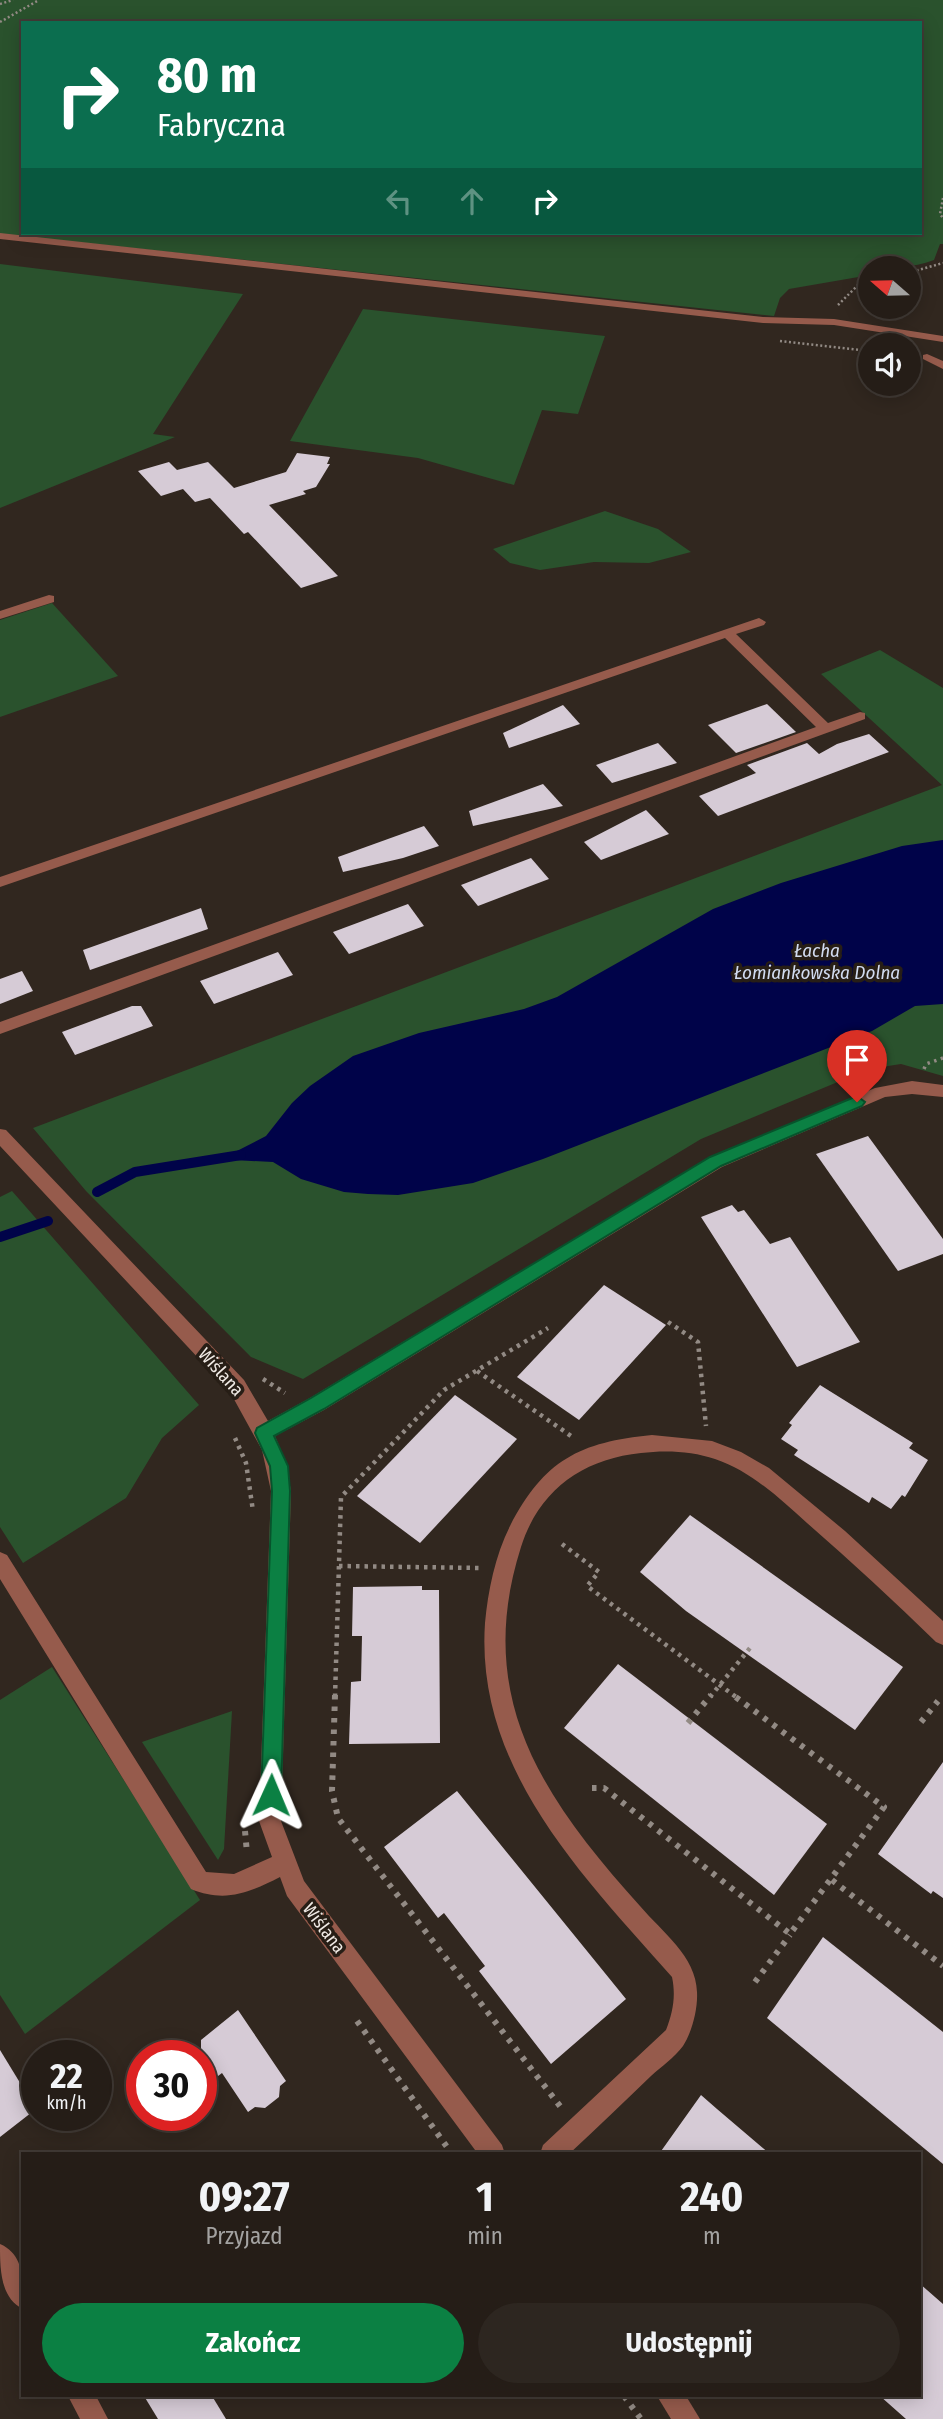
<!DOCTYPE html>
<html lang="pl">
<meta charset="utf-8">
<style>
body{margin:0;font-family:"Fira Sans Condensed",sans-serif;background:#2d2620;color:#f1f3f6;height:100vh;display:flex;flex-direction:column;font-size:26px;white-space:nowrap}
*{box-sizing:border-box;margin:0}
p{font-size:23px;color:#a3a2a1}
.icon{flex:none;width:38px;height:38px;fill:none;stroke:currentColor;stroke-width:2;stroke-linecap:round;stroke-linejoin:round}
.map{position:relative;flex:1;overflow:hidden}
.details{position:absolute;left:21px;top:2152px;width:900px;height:245px;display:flex;flex-direction:column;background:#251d17;border-radius:0px;box-shadow:0 4px 18px #0003,0 0 0 2px #423b36}
.details>*{flex:none}
.banner{position:absolute;left:21px;top:21px;width:901px;height:214px;border-radius:0px;box-shadow:0 4px 18px #0003,0 0 0 2px #423b36;background:#0b6e4f;color:#fff;overflow:hidden}
.needle{width:46px;rotate:290deg}
.tools{position:absolute;left:858px;top:256px;display:grid;gap:14px}
.tools a{display:grid;place-items:center;width:63px;height:63px;border-radius:50%;background:#251d17;box-shadow:0 4px 18px #0003,0 0 0 2px #423b36;font-size:35px}
.speed{position:absolute;left:21px;top:2040px;display:flex;gap:14px;font-size:35px;font-weight:700;text-align:center}
.speed>*{display:grid;place-content:center;width:91px;height:91px;border-radius:50%;background:#251d17;box-shadow:0 4px 18px #0003,0 0 0 2px #423b36;line-height:1}
.speed small{font-size:18px;font-weight:400}
.speed .limit{border:10px solid #d22;background:#fff;color:#111}
.pin{position:absolute;display:grid;place-items:center;width:60px;height:60px;color:#fff;margin:-72px -30px;border-radius:50% 50% 50% 0;rotate:-45deg;box-shadow:0 0 7px #0007}
.pin .icon{rotate:45deg}
.me{position:absolute;width:77px;margin:-38px;rotate:1deg;stroke-linejoin:round;filter:drop-shadow(0 0 5px #0008)}
.turn{display:flex;align-items:center;gap:24px;height:147px;padding:0 21px;font-size:32px}
.turn .icon{width:91px;height:91px;stroke-width:2.5}
.turn b{display:block;font-size:49px;line-height:60px}
.lanes{display:flex;align-items:center;height:66px;padding:0 21px;background:#0003;justify-content:center;gap:35px;direction:ltr}
.lanes .off{opacity:.35}
.eta{display:flex;justify-content:space-evenly;align-items:center;height:119px;text-align:center}
.eta b{font-size:42px;font-weight:700;line-height:49px}
.button{display:flex;gap:14px;margin-top:auto;padding:14px 21px}
.button a{flex:1;height:80px;border-radius:42px;background:#0b8043;color:#fff;font-size:28px;font-weight:700;line-height:80px;text-align:center}
.button a+a{background:#2d2620;color:#f1f3f6}
.map>svg:first-child{display:block}
</style>
<div class="map">
<svg width="943" height="2419" viewBox="0 0 943 2419">
<rect width="100%" height="100%" fill="#31271f"/>
<g fill="#2a522d" fill-rule="evenodd">
<path d="M0 0H943V244H940L934 260C912 268 892 268 870 268V275L789 289 780 298 774 316 0 234ZM23 23H920V233H23Z"/>
<path d="M0 264 243 294 153 434 175 437 0 508Z"/>
<path d="M363 309 605 336 578 414 542 410 514 485 418 458 290 441Z"/>
<path d="M605 511 658 529 691 552 649 563 594 562 540 570 510 563 493 549Z"/>
<path d="M52 603 118 676 0 717V620Z"/>
<path d="M880 650 943 688V1076L901 1064 869 1069 701 1139 303 1379 251 1357 86 1191 33 1128 942 785 821 674Z"/>
<path d="M12 1191 199 1405 162 1438 126 1498 23 1563 0 1527V1197Z"/>
<path d="M52 1667 200 1900 25 2034 0 1995V1700Z"/>
<path d="M232 1711 224 1849 218 1860 142 1742Z"/>
</g>
<path fill="#000349" d="M943 840V1004L915 1006 872 1031 543 1159 473 1183 398 1195 368 1194 344 1192 301 1179 273 1162 233 1160V1153L266 1136 292 1103 310 1086 353 1056 419 1033 524 1009 557 997 713 909 781 883 902 846Z"/>
<g fill="none" stroke-linecap="round" stroke-linejoin="round">
<g stroke="#000349" stroke-width="10">
<path d="M97 1192 135 1172 241 1155"/>
<path d="M0 1237 48 1221"/>
</g>
</g>
<g fill="#d6cbd6">
<path d="M297 453 330 457 327 464H330L316 487 303 491 306 494 269 505 338 576 301 588 248 532 244 534 210 498 195 502 183 489 161 496 138 471 169 462 177 470 208 462 234 488 286 472Z"/>
<path d="M767 704 796 732 736 753 708 725Z"/>
<path d="M563 705 580 724 509 748 503 733Z"/>
<path d="M869 734 889 752 718 816 699 796 756 773 747 765 807 743 819 754 837 744Z"/>
<path d="M658 743 677 763 612 783 596 765Z"/>
<path d="M543 784 563 806 473 826 469 811Z"/>
<path d="M646 810 669 834 601 860 584 842Z"/>
<path d="M424 826 439 846 403 858 343 872 338 857Z"/>
<path d="M531 858 549 879 478 906 461 885Z"/>
<path d="M408 904 424 926 349 954 333 932Z"/>
<path d="M201 908 208 929 90 970 83 950Z"/>
<path d="M278 952 293 975 214 1004 200 981Z"/>
<path d="M22 971 33 991 0 1004V979Z"/>
<path d="M132 1006H141L153 1026 75 1055 62 1032Z"/>
<path d="M868 1136 943 1239V1254L898 1271 816 1154Z"/>
<path d="M732 1205 738 1212 744 1210 770 1244 790 1237 860 1342 797 1367 701 1217Z"/>
<path d="M604 1285 666 1325 579 1420 517 1377Z"/>
<path d="M820 1385 913 1443 909 1448 928 1460 905 1497 902 1495 891 1509 872 1497 869 1503 794 1455 798 1450 781 1439 792 1425 789 1423Z"/>
<path d="M455 1395 517 1439 420 1543 357 1496Z"/>
<path d="M690 1515 903 1667 855 1730 686 1611 640 1572Z"/>
<path d="M422 1586V1590H439L440 1743 349 1744 351 1682 361 1681 362 1636H352L353 1587Z"/>
<path d="M618 1664 827 1824 774 1895 564 1728Z"/>
<path d="M943 1762V1898L933 1891 931 1894 878 1854Z"/>
<path d="M457 1791 626 1999 551 2064 479 1971 485 1966 444 1913 438 1918 384 1847Z"/>
<path d="M823 1937 943 2032V2164L767 2018Z"/>
<path d="M238 2010 286 2081 280 2086 279 2097 265 2108 255 2107 248 2112 222 2073 201 2089V2040Z"/>
<path d="M0 2050 36 2109 0 2137Z"/>
<path d="M701 2095 717 2109 770 2154H659Z"/>
<path d="M919 2283 943 2304V2419H906L880 2396H919Z"/>
<path d="M144 2396H212L226 2419H158Z"/>
</g>
<g fill="none" stroke-linecap="round" stroke-linejoin="round">
<g stroke="#928a84" stroke-width="2.5" stroke-dasharray="2 2.5" stroke-linecap="butt">
<path d="M0 4 13 0"/>
<path d="M0 22 39 0"/>
<path d="M943 198 940 214 943 218"/>
<path d="M908 273 943 263"/>
<path d="M838 305 861 282 870 281"/>
<path d="M780 341 870 351"/>
</g>
<path stroke="#928a84" stroke-width="3.5" stroke-dasharray="2.5 4.5" stroke-linecap="butt" d="M924 1069 926 1064 943 1058"/>
<g stroke="#928a84" stroke-width="4.5" stroke-dasharray="3.5 5" stroke-linecap="butt">
<path d="M668 1322 698 1342 706 1426"/>
<path d="M477 1371 574 1438"/>
<path d="M263 1379 285 1393"/>
<path d="M235 1438 246 1463 253 1511"/>
<path d="M562 1544 599 1572 587 1586 736 1697"/>
<path d="M339 1566 481 1568"/>
<path d="M335 1697 341 1497 444 1390 548 1328"/>
<path d="M710 1697 750 1648"/>
</g>
<g stroke="#928a84" stroke-width="6" stroke-dasharray="4.5 7" stroke-linecap="butt">
<path d="M335 1695 332 1791 338 1818 563 2110"/>
<path d="M921 1722 938 1701"/>
<path d="M688 1723 711 1695"/>
<path d="M592 1788H604L790 1934 884 1807 733 1695"/>
<path d="M245 1831 247 1853"/>
<path d="M832 1880 943 1966"/>
<path d="M755 1982 790 1935"/>
<path d="M357 2021 452 2154"/>
<path d="M624 2396 641 2419"/>
</g>
<g fill="#965b4c" fill-rule="evenodd">
<path d="M0 233 763 317 834 319 943 336V342L834 325 763 323 0 239Z"/>
<path d="M927 354 943 361V369L923 359V355Z"/>
<path d="M49 595 54 596V602L0 619V611Z"/>
<path d="M759 618 766 622 764 625 736 634 828 723 860 712 865 713V719L0 1034V1022L816 727 725 638 0 887V877Z"/>
<path d="M912 1081 943 1085V1097L912 1094 885 1097 722 1167 324 1410 275 1436 286 1463 291 1491 281 1821 304 1881 502 2145 505 2154H478L287 1896 280 1877C249 1893 225 1903 191 1889L0 1579V1552L7 1555 206 1872 234 1874 272 1857 259 1821 271 1491 262 1450 230 1392 0 1146V1129L6 1130 244 1380 268 1421 310 1398 710 1157 875 1088Z"/>
<path d="M652 1435 712 1441 741 1452 769 1468 845 1531 943 1621V1645L936 1642C894 1601 851 1561 807 1523 779 1498 751 1471 715 1459 692 1451 665 1450 641 1453 583 1459 539 1490 521 1547 473 1698 543 1798 640 1906 662 1932 696 1956 697 1992 698 2009 692 2032 683 2046 675 2057 661 2067 651 2076 624 2102 597 2128 569 2154H540L543 2145 666 2030C673 2012 676 1996 672 1977 584 1877 475 1769 485 1623 488 1591 495 1556 510 1526 544 1460 580 1442 652 1435Z"/>
<path d="M0 2244C26 2255 23 2285 23 2309 0 2298 0 2268 0 2244Z"/>
<path d="M68 2396H96L108 2419H80Z"/>
<path d="M657 2396H686L700 2419H671Z"/>
</g>
</g>
<path fill="#0b8043" stroke="#07532c" stroke-width="2" d="M857 1096 865 1102 862 1106 721 1166 324 1409 274 1436 288 1466 290 1491 281 1795 278 1802 271 1805 264 1802 261 1795 272 1491 270 1466 255 1433 257 1428 311 1398 710 1157Z"/>
<g text-anchor="middle" stroke-width="7" stroke-linejoin="round" paint-order="stroke">
<g font-size="18" fill="#f0eae5" stroke="#271e16">
<text transform="translate(221 1372) rotate(48)" y="6">Wiślana</text>
<text transform="translate(324 1928) rotate(53)" y="6">Wiślana</text>
</g>
<g font-size="19" font-style="italic" fill="#d1dbf0" stroke="#271e16">
<text x="817" y="957">Łacha<tspan x="817" dy="22">Łomiankowska Dolna</tspan></text>
</g>
</g>
</svg>
<div class="tools">
<a><svg class="needle" viewBox="-14 -14 28 28"><path d="M0-13l5 13h-10z" fill="#e53935"/><path d="M0 13l5-13h-10z" fill="#a3a2a1"/></svg></a>
<a><svg class="icon" aria-label="sound" viewBox="0 0 24 24"><path d="M4 9h4l5-4v14l-5-4H4zM17 9q2 3 0 6"/></svg></a>
</div>
<div class="speed"><div>22<small>km/h</small></div><div class="limit">30</div></div>
<div class="pin" style="left:857px;top:1102px;background:#d93025"><svg class="icon" aria-label="arrive" viewBox="0 0 24 24"><path d="M6 21V4h12l-3 4 3 4H6"/></svg></div>
<svg class="me" style="left:271px;top:1795px" viewBox="-20 -20 40 40"><path d="M0-17L14 15 0 8-14 15z" fill="#0b8043" stroke="#fff" stroke-width="4"/></svg>
<div class="banner">
<div class="turn"><svg class="icon" aria-label="right" viewBox="0 0 24 24"><path d="M7 20v-9h11M14 6l5 5-5 5"/></svg><div><b>80 m</b>Fabryczna</div></div>
<div class="lanes"><svg class="icon off" aria-label="left" viewBox="0 0 24 24"><path d="M17 20v-9H6M10 6l-5 5 5 5"/></svg><svg class="icon off" aria-label="ahead" viewBox="0 0 24 24"><path d="M12 20V5M6 11l6-6 6 6"/></svg><svg class="icon" aria-label="right" viewBox="0 0 24 24"><path d="M7 20v-9h11M14 6l5 5-5 5"/></svg></div>
</div>
<section class="details">
<div class="eta">
<div><b>09:27</b><p>Przyjazd</p></div>
<div><b>1</b><p>min</p></div>
<div><b>240</b><p>m</p></div>
</div>
<div class="button"><a>Zakończ</a><a>Udostępnij</a></div>
</section>
</div>
